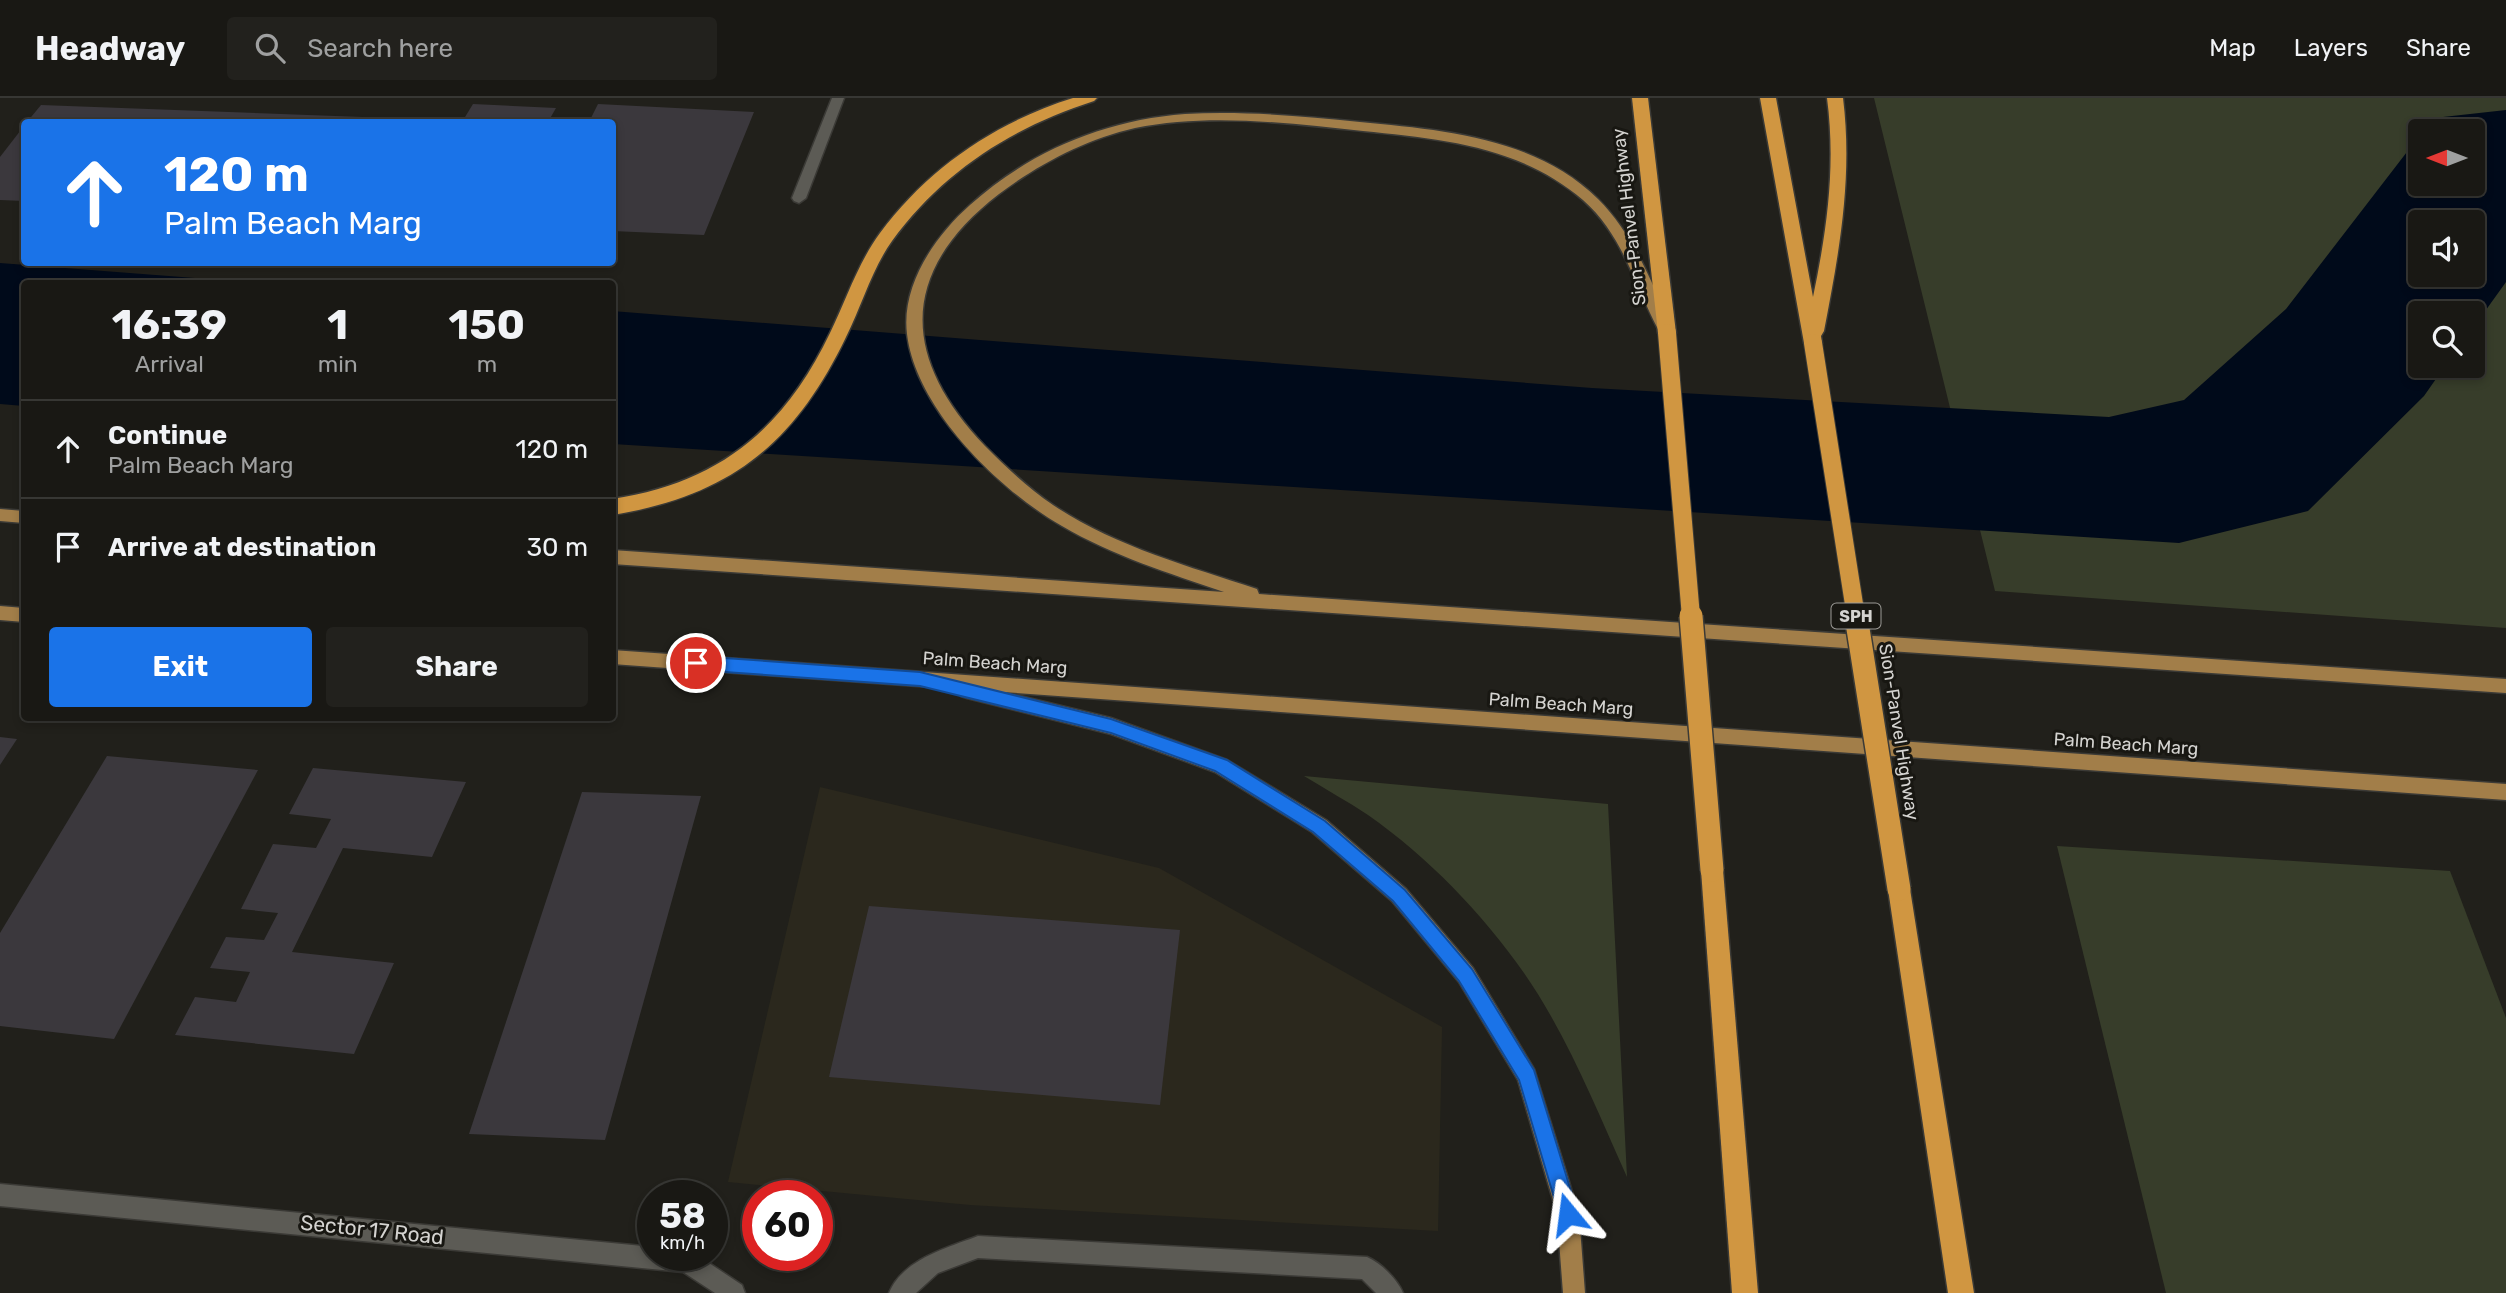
<!DOCTYPE html>
<style>
body{margin:0;font-family:Rubik,sans-serif;background:#22211d;color:#f1f3f6;height:100vh;display:flex;flex-direction:column;font-size:26px;white-space:nowrap}
*{box-sizing:border-box;margin:0}
p{font-size:23px;color:#9fa0a0}
.icon{flex:none;width:38px;height:38px;fill:none;stroke:currentColor;stroke-width:2;stroke-linecap:round;stroke-linejoin:round}
.map{position:relative;flex:1;overflow:hidden}
.details{position:absolute;left:21px;top:182px;width:595px;height:441px;display:flex;flex-direction:column;background:#191814;border-radius:7px;box-shadow:0 4px 10px #0003,0 0 0 2px #373734}
.details>*{flex:none}
.top-card{position:absolute;left:21px;top:21px;width:595px;height:147px;border-radius:7px;box-shadow:0 4px 10px #0003,0 0 0 2px #373734;background:#1a73e8;color:#fff;overflow:hidden}
.needle{width:46px;rotate:270deg}
.controls{position:absolute;left:2408px;top:21px;display:grid;gap:14px}
.controls a{display:grid;place-items:center;width:77px;height:77px;border-radius:7px;background:#191814;box-shadow:0 4px 10px #0003,0 0 0 2px #373734;font-size:35px}
.speed{position:absolute;left:637px;top:1082px;display:flex;gap:14px;font-size:35px;font-weight:700;text-align:center}
.speed>*{display:grid;place-content:center;width:91px;height:91px;border-radius:50%;background:#191814;box-shadow:0 4px 10px #0003,0 0 0 2px #373734;line-height:1}
.speed small{font-size:18px;font-weight:400}
.speed .limit{border:10px solid #d22;background:#fff;color:#111}
.pin{position:absolute;display:grid;place-items:center;width:60px;height:60px;color:#fff;margin:-30px;border:4px solid #fff;border-radius:50%;box-shadow:0 2px 7px #0007}
.me{position:absolute;width:77px;margin:-38px;rotate:344deg;stroke-linejoin:round;filter:drop-shadow(0 0 5px #0008)}
.turn{display:flex;align-items:center;gap:24px;height:147px;padding:0 28px;font-size:32px}
.turn .icon{width:91px;height:91px;stroke-width:2.5}
.turn b{display:block;font-size:49px;line-height:60px}
.eta{display:flex;justify-content:space-evenly;align-items:center;height:119px;text-align:center}
.eta b{font-size:42px;font-weight:700;line-height:49px}
.primary-button{display:flex;gap:14px;margin-top:auto;padding:14px 28px}
.primary-button a{flex:1;height:80px;border-radius:7px;background:#1a73e8;color:#fff;font-size:28px;font-weight:700;line-height:80px;text-align:center}
.primary-button a+a{background:#22211d;color:#f1f3f6}
ul{padding:0;list-style:none}
li{display:flex;align-items:center;gap:21px;height:98px;padding:0 28px;border-top:2px solid #373734}
li div{flex:1}
li b{display:block;font-size:26px}
li em{font-style:normal}
header{display:flex;align-items:center;gap:42px;box-sizing:border-box;height:98px;padding:0 35px;background:#191814;border-bottom:2px solid #373734}
header strong{font-size:33px}
nav{display:flex;gap:38px;margin-inline-start:auto;font-size:24px}
.search{width:490px;height:63px;background:#22211d;display:flex;align-items:center;gap:18px;box-sizing:border-box;padding:0 24px;border-radius:7px;color:#9fa0a0;font-size:26px}
.map>svg:first-child{display:block}
</style>
<header>
<strong>Headway</strong>
<div class="search"><svg class="icon" aria-label="search" viewBox="0 0 24 24"><circle cx="10" cy="10" r="6"/><path d="M15 15l6 6"/></svg>Search here</div>
<nav><a>Map</a><a>Layers</a><a>Share</a></nav>
</header>
<div class="map">
<svg width="2506" height="1195" viewBox="0 0 2506 1195">
<rect width="100%" height="100%" fill="#21201b"/>
<path fill="#2b281d" d="M820 689 1159 770 1442 929 1438 1133 970 1107 728 1084Z"/>
<g fill="#373d2a" fill-rule="evenodd">
<path d="M1874 0H2506V530L1995 493ZM2420 33H2473V86H2420ZM2420 124H2473V177H2420ZM2420 215H2473V268H2420Z"/>
<path d="M1304 678 1608 706 1627 1079C1596 1010 1567 937 1524 875 1482 815 1428 759 1368 717 1347 703 1325 691 1304 678Z"/>
<path d="M2057 748 2450 773 2506 920V1195H2166Z"/>
</g>
<g fill="#000a1a" fill-rule="evenodd">
<path d="M2506 12V184L2473 230V215H2420V268H2445L2424 298 2308 413 2179 445 613 346 612 213 1592 290 2109 319 2184 302 2286 211 2420 37V86H2473V33H2423L2434 20ZM2420 124H2473V177H2420Z"/>
<path d="M0 165 259 185 24 186V308L0 306Z"/>
</g>
<g fill="#3b383d">
<path d="M473 6 556 10 548 24H462Z"/>
<path d="M598 6 754 14 704 137 612 133V24H589Z"/>
<path d="M41 7 417 21 415 24H27Z"/>
<path d="M24 28V103L0 102V59Z"/>
<path d="M0 639 17 641 0 667Z"/>
<path d="M107 658 258 672 114 941 0 928V835Z"/>
<path d="M313 670 466 684 432 759 343 750 292 854 394 865 354 956 175 937 195 899 236 904 250 874 210 870 226 839 264 842 278 815 241 811 273 746 316 750 331 721 289 716Z"/>
<path d="M582 694 701 698 605 1042 469 1036Z"/>
<path d="M869 808 1180 832 1160 1007 829 979Z"/>
</g>
<g fill="none" stroke-linecap="round" stroke-linejoin="round">
<defs>
<g id="minor">
<path d="M832 0H844L806 100 799 105 794 103 792 100Z"/>
<path d="M0 1086 653 1149V1157H697L742 1187 745 1195H715L683 1174 0 1108Z"/>
<path d="M978 1138 1367 1159C1381 1165 1397 1181 1403 1195H1376L1362 1181 978 1160 938 1175 916 1195H889C903 1161 947 1150 978 1138Z"/>
</g>
<g id="major">
<path d="M1185 16C1244 13 1302 18 1360 24 1442 32 1535 39 1598 101 1633 136 1652 184 1671 229L1669 233H1659C1635 188 1623 137 1583 102 1520 48 1442 41 1363 33 1288 25 1209 15 1135 30 1086 41 1039 66 999 96 899 173 900 259 985 348 1006 369 1028 390 1053 407 1114 448 1188 468 1257 491L1259 496 2506 581V595L612 466V452L1224 494C1169 475 1113 458 1062 428 999 392 916 311 907 236 901 187 935 138 970 107 1030 53 1105 22 1185 16Z"/>
<path d="M0 411 24 413V425L0 423Z"/>
<path d="M0 508 24 510V524L0 522Z"/>
<path d="M612 552 2506 686V702L1003 594 1111 620 1227 662 1326 722 1406 791 1473 870 1534 971 1579 1116 1585 1195H1563L1557 1116 1518 982 1459 884 1392 803 1312 734 1215 674 1111 636 967 600 961 598 959 591 612 566Z"/>
</g>
<g id="highway">
<path d="M1073 0H1097L1094 3C1013 29 943 73 892 143 872 171 862 207 846 239 795 345 731 398 612 417V401C719 385 784 331 830 235 846 202 858 165 880 135 928 70 996 24 1073 0Z"/>
<path d="M1632 0H1648L1676 235 1673 240H1661L1658 235Z"/>
<path d="M1760 0H1776L1813 199C1827 132 1836 68 1827 0H1843C1853 80 1839 155 1824 233L1821 238 1822 245 1819 250H1807L1804 245Z"/>
<path d="M1712 762 1720 765 1723 772 1758 1195H1732L1701 772 1704 765Z"/>
<path d="M1899 780 1907 784 1910 791 1974 1195H1948L1888 791 1891 784Z"/>
</g>
</defs>
<use href="#minor" stroke="#3b3a36" stroke-width="3"/>
<use href="#major" stroke="#3b3a36" stroke-width="3"/>
<use href="#highway" stroke="#3b3a36" stroke-width="3"/>
<use href="#minor" fill="#5c5b55" fill-rule="evenodd"/>
<use href="#major" fill="#a27e49" fill-rule="evenodd"/>
<use href="#highway" fill="#d09641" fill-rule="evenodd"/>
<defs>
<g id="highway-bridge-far1">
<path d="M1667 235 1691 519"/>
<path d="M1813 245 1856 519"/>
</g>
<g id="highway-bridge">
<path d="M1691 518 1712 772"/>
<path d="M1856 518 1899 791"/>
</g>
</defs>
<use href="#highway-bridge-far1" stroke="#3b3a36" stroke-width="20" stroke-linecap="butt"/>
<use href="#highway-bridge" stroke="#3b3a36" stroke-width="26" stroke-linecap="butt"/>
<use href="#highway-bridge-far1" stroke="#d09641" stroke-width="18"/>
<use href="#highway-bridge" stroke="#d09641" stroke-width="23"/>
</g>
<path fill="#1a73e8" stroke="#114b97" stroke-width="2" d="M696 558 920 574 1111 621 1227 662 1325 723 1405 792 1472 871 1534 972 1578 1116 1575 1123 1568 1126 1561 1123 1519 982 1459 883 1393 803 1313 734 1215 673 1111 635 920 588 696 572 688 565Z"/>
<g text-anchor="middle" stroke-width="6" stroke-linejoin="round" paint-order="stroke">
<rect fill="#181712" stroke="#9c9b97" stroke-width="2" x="1831.5" y="505.5" width="49" height="25" rx="5"/>
<g font-size="16" font-weight="bold" fill="#d4d3d0">
<text x="1856" y="524">SPH</text>
</g>
<g font-size="18" fill="#d4d3d0" stroke="#181712">
<text transform="translate(1629 119) rotate(-97)" y="6">Sion-Panvel Highway</text>
<text transform="translate(995 565) rotate(4)" y="6">Palm Beach Marg</text>
<text transform="translate(1561 606) rotate(4)" y="6">Palm Beach Marg</text>
<text transform="translate(1899 634) rotate(81)" y="6">Sion-Panvel Highway</text>
<text transform="translate(2126 646) rotate(4)" y="6">Palm Beach Marg</text>
</g>
<g font-size="21" fill="#d4d3d0" stroke="#181712">
<text transform="translate(372 1132) rotate(6)" y="7">Sector 17 Road</text>
</g>
</g>
</svg>
<div class="controls">
<a><svg class="needle" viewBox="-14 -14 28 28"><path d="M0-13l5 13h-10z" fill="#e53935"/><path d="M0 13l5-13h-10z" fill="#9fa0a0"/></svg></a>
<a><svg class="icon" aria-label="sound" viewBox="0 0 24 24"><path d="M4 9h4l5-4v14l-5-4H4zM17 9q2 3 0 6"/></svg></a>
<a><svg class="icon" aria-label="search" viewBox="0 0 24 24"><circle cx="10" cy="10" r="6"/><path d="M15 15l6 6"/></svg></a>
</div>
<div class="speed"><div>58<small>km/h</small></div><div class="limit">60</div></div>
<div class="pin" style="left:696px;top:565px;background:#d93025"><svg class="icon" aria-label="arrive" viewBox="0 0 24 24"><path d="M6 21V4h12l-3 4 3 4H6"/></svg></div>
<svg class="me" style="left:1568px;top:1116px" viewBox="-20 -20 40 40"><path d="M0-17L14 15 0 8-14 15z" fill="#1a73e8" stroke="#fff" stroke-width="4"/></svg>
<div class="top-card">
<div class="turn"><svg class="icon" aria-label="ahead" viewBox="0 0 24 24"><path d="M12 20V5M6 11l6-6 6 6"/></svg><div><b>120 m</b>Palm Beach Marg</div></div>
</div>
<section class="details">
<div class="eta">
<div><b>16:39</b><p>Arrival</p></div>
<div><b>1</b><p>min</p></div>
<div><b>150</b><p>m</p></div>
</div>
<ul>
<li><svg class="icon" aria-label="ahead" viewBox="0 0 24 24"><path d="M12 20V5M6 11l6-6 6 6"/></svg><div><b>Continue</b><p>Palm Beach Marg</p></div><em>120 m</em></li>
<li><svg class="icon" aria-label="arrive" viewBox="0 0 24 24"><path d="M6 21V4h12l-3 4 3 4H6"/></svg><div><b>Arrive at destination</b></div><em>30 m</em></li>
</ul>
<div class="primary-button"><a>Exit</a><a>Share</a></div>
</section>
</div>
